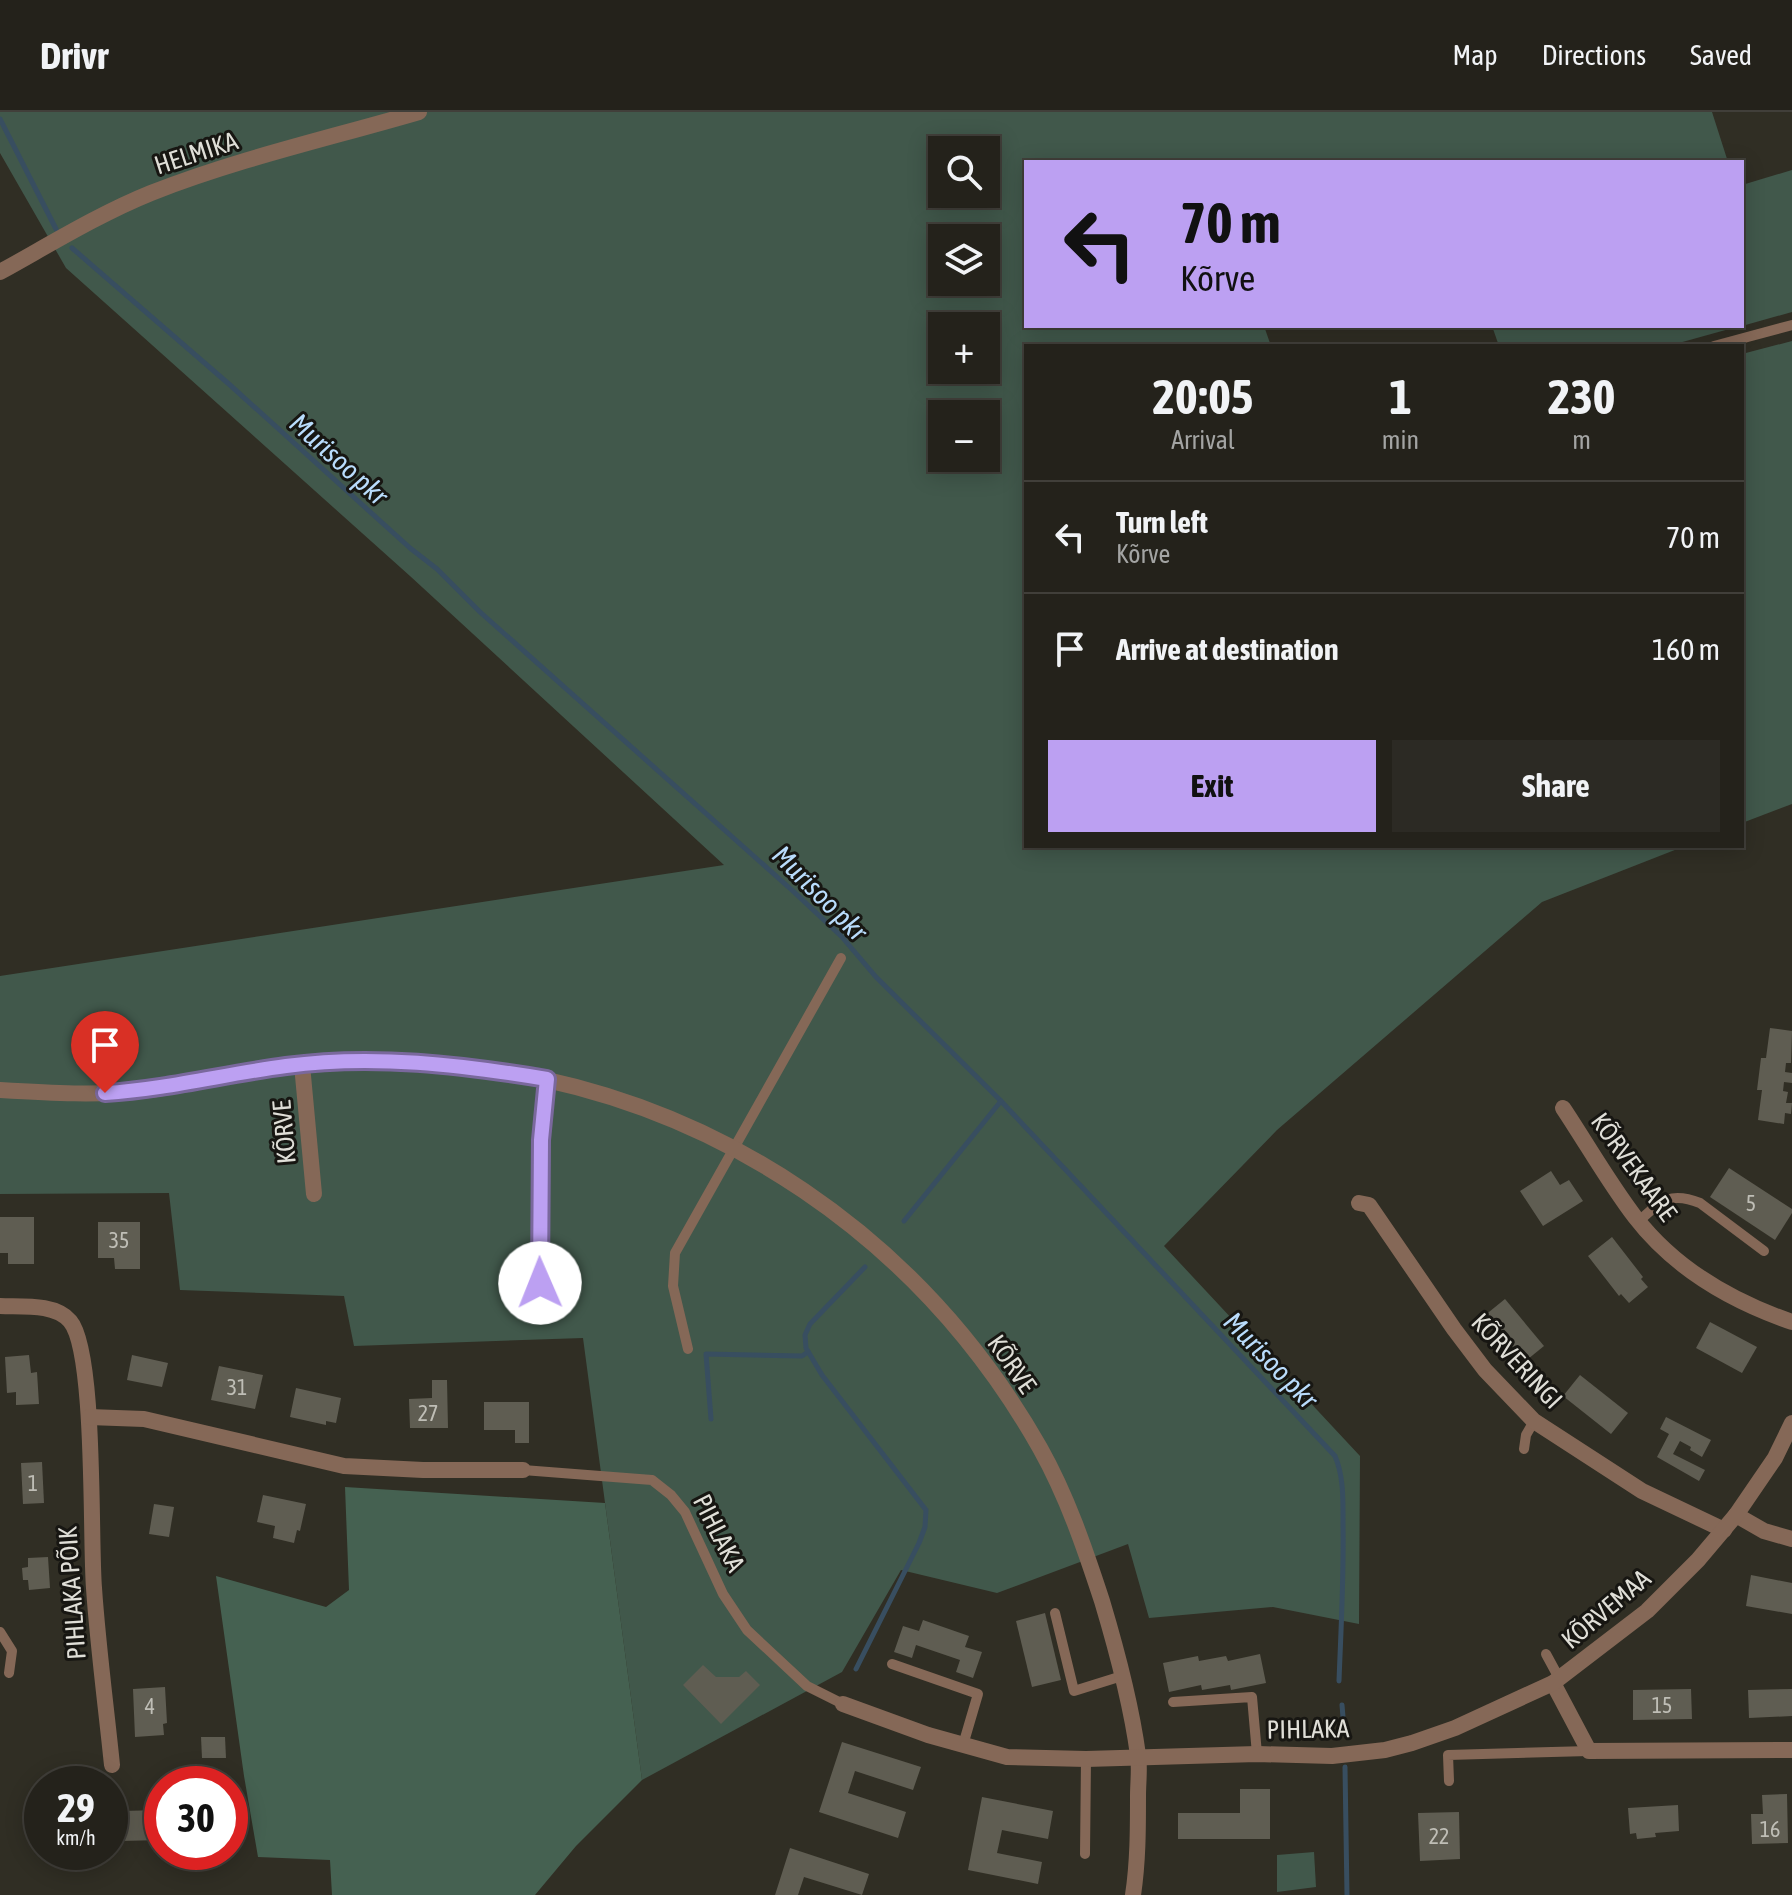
<!DOCTYPE html>
<meta charset="utf-8">
<style>
body{margin:0;font-family:"Asap Condensed",sans-serif;background:#2c2a24;color:#f1f3f6;height:100vh;display:flex;flex-direction:column;font-size:30px;white-space:nowrap}
*{box-sizing:border-box;margin:0}
p{font-size:26px;color:#a3a4a3}
.icon{flex:none;width:44px;height:44px;fill:none;stroke:currentColor;stroke-width:2;stroke-linecap:round;stroke-linejoin:round}
.map{position:relative;flex:1;overflow:hidden}
.details{position:absolute;left:1024px;top:232px;width:720px;height:504px;display:flex;flex-direction:column;background:#24221b;border-radius:0px;box-shadow:0 4px 20px #0003,0 0 0 2px #413f3a}
.details>*{flex:none}
.banner{position:absolute;left:1024px;top:48px;width:720px;height:168px;border-radius:0px;box-shadow:0 4px 20px #0003,0 0 0 2px #413f3a;background:#bca0f2;color:#111;overflow:hidden}
.buttons{position:absolute;left:928px;top:24px;display:grid;gap:16px}
.buttons a{display:grid;place-items:center;width:72px;height:72px;border-radius:0px;background:#24221b;box-shadow:0 4px 20px #0003,0 0 0 2px #413f3a;font-size:40px}
.speed{position:absolute;left:24px;top:1654px;display:flex;gap:16px;font-size:40px;font-weight:700;text-align:center}
.speed>*{display:grid;place-content:center;width:104px;height:104px;border-radius:50%;background:#24221b;box-shadow:0 4px 20px #0003,0 0 0 2px #413f3a;line-height:1}
.speed small{font-size:20px;font-weight:400}
.speed .limit{border:12px solid #d22;background:#fff;color:#111}
.pin{position:absolute;display:grid;place-items:center;width:68px;height:68px;color:#fff;margin:-82px -34px;border-radius:50% 50% 50% 0;rotate:-45deg;box-shadow:0 0 8px #0007}
.pin .icon{rotate:45deg}
.me{position:absolute;width:88px;margin:-44px;rotate:359deg;stroke-linejoin:round;filter:drop-shadow(0 0 6px #0008)}
.turn{display:flex;align-items:center;gap:28px;height:168px;padding:0 24px;font-size:36px}
.turn .icon{width:104px;height:104px;stroke-width:2.5}
.turn b{display:block;font-size:56px;line-height:68px}
.eta{display:flex;justify-content:space-evenly;align-items:center;height:136px;text-align:center}
.eta b{font-size:48px;font-weight:700;line-height:56px}
.action{display:flex;gap:16px;margin-top:auto;padding:16px 24px}
.action a{flex:1;height:92px;border-radius:0px;background:#bca0f2;color:#111;font-size:32px;font-weight:700;line-height:92px;text-align:center}
.action a+a{background:#2c2a24;color:#f1f3f6}
ul{padding:0;list-style:none}
li{display:flex;align-items:center;gap:24px;height:112px;padding:0 24px;border-top:2px solid #413f3a}
li div{flex:1}
li b{display:block;font-size:30px}
li em{font-style:normal}
header{display:flex;align-items:center;gap:48px;box-sizing:border-box;height:112px;padding:0 40px;background:#24221b;border-bottom:2px solid #413f3a}
header strong{font-size:38px}
nav{display:flex;gap:44px;margin-inline-start:auto;font-size:28px}
.map>svg:first-child{display:block}
</style>
<header>
<strong>Drivr</strong>
<nav><a>Map</a><a>Directions</a><a>Saved</a></nav>
</header>
<div class="map">
<svg width="1792" height="1783" viewBox="0 0 1792 1783">
<rect width="100%" height="100%" fill="#302e24"/>
<g fill="#41584b" fill-rule="evenodd">
<path d="M0 0H1712L1728 50H1026V214H1264L1271 234H1026V734H1685L1542 790 1277 1018 1164 1134 1360 1344 1359 1512 1273 1495 1149 1506 1128 1432 997 1481 901 1458 842 1560 642 1668 583 1226 354 1234 344 1184 180 1178 169 1081 0 1082V864L724 753 410 464 66 156 0 41ZM942 38H986V82H942ZM942 126H986V170H942ZM942 214H986V258H942ZM942 302H986V346H942Z"/>
<path d="M1792 58V200L1742 214V73Z"/>
<path d="M1492 214H1740L1668 234H1499Z"/>
<path d="M1792 229V692L1742 711V242Z"/>
<path d="M1314 1740 1316 1775 1277 1780V1743Z"/>
</g>
<path fill="#456151" d="M345 1375 605 1391 642 1668 576 1734 535 1783H332L330 1748 258 1745 244 1664 216 1464 326 1495 349 1478Z"/>
<g fill="none" stroke-linecap="round" stroke-linejoin="round">
<g stroke="#384e60" stroke-width="5">
<path d="M0 7 56 117"/>
<path d="M72 136 230 273 410 436 437 457 480 500 794 780 842 825 876 865 999 987 1335 1344C1344 1365 1343 1389 1343 1412 1344 1464 1341 1516 1339 1569"/>
<path d="M904 1109 1001 989"/>
<path d="M711 1307 706 1242 802 1244 808 1240"/>
<path d="M856 1557 919 1431 925 1415 926 1398 822 1263 806 1236 805 1223 810 1212 865 1155"/>
<path d="M1342 1593 1343 1605"/>
<path d="M1345 1655 1347 1783"/>
</g>
</g>
<g fill="#5f5d52">
<path d="M1770 916 1792 919 1791 951H1786L1785 960 1792 961V971L1784 970 1783 979 1788 980 1786 991H1792L1791 1002 1785 1001 1784 1012 1758 1008 1762 978H1757L1761 946H1766Z"/>
<path d="M1729 1056 1792 1097V1101L1775 1128 1710 1085Z"/>
<path d="M1551 1059 1560 1073 1569 1068 1583 1089 1543 1114 1520 1079Z"/>
<path d="M0 1105H34V1152H8V1141H0Z"/>
<path d="M98 1110H140V1157H115L114 1146H98Z"/>
<path d="M1612 1125 1643 1165 1641 1167 1648 1175 1629 1191 1621 1182 1619 1184 1588 1144Z"/>
<path d="M1505 1187 1544 1234 1523 1251 1484 1204Z"/>
<path d="M1710 1210 1757 1235 1742 1261 1696 1236Z"/>
<path d="M29 1243 31 1261 37 1260 39 1292 16 1293V1280L7 1281 5 1245Z"/>
<path d="M132 1243 168 1251 162 1275 127 1268Z"/>
<path d="M219 1254 263 1263 255 1297 211 1288Z"/>
<path d="M1580 1263 1628 1301 1611 1322 1563 1284Z"/>
<path d="M432 1268H447L448 1316H410L409 1287 432 1286Z"/>
<path d="M296 1276 341 1286 336 1311 326 1309V1313L290 1305Z"/>
<path d="M484 1290H529V1331H515V1318H484Z"/>
<path d="M1666 1305 1711 1328 1702 1345 1690 1338 1691 1335 1680 1329 1673 1342 1705 1358 1699 1369 1657 1345 1669 1322 1660 1317Z"/>
<path d="M42 1350 44 1391 23 1392 21 1351Z"/>
<path d="M263 1383 306 1392 300 1419 297 1418 294 1431 273 1426 275 1414 257 1410Z"/>
<path d="M154 1392 174 1395 169 1425 149 1422Z"/>
<path d="M48 1445 50 1476 29 1478 28 1468H23L22 1456 28 1455V1446Z"/>
<path d="M1751 1463 1792 1471V1502L1746 1494Z"/>
<path d="M1045 1501 1061 1568 1032 1575 1016 1509Z"/>
<path d="M923 1508 969 1524 965 1535 982 1540 973 1566 956 1560 960 1548 916 1533 912 1546 894 1540 903 1514 919 1519Z"/>
<path d="M1260 1542 1266 1571 1231 1578 1230 1573 1202 1578 1201 1573 1169 1580 1163 1551 1198 1544 1199 1549 1226 1544 1228 1549Z"/>
<path d="M703 1553 716 1565H739L746 1559 760 1573 721 1612 683 1573Z"/>
<path d="M165 1575 167 1611 163 1612 164 1623 135 1625 133 1577Z"/>
<path d="M1691 1577 1692 1607 1633 1608V1578Z"/>
<path d="M1792 1577V1604L1749 1606 1748 1578Z"/>
<path d="M201 1625H225L226 1646H202Z"/>
<path d="M842 1630 921 1655 913 1678 855 1659 848 1681 906 1700 898 1726 819 1700Z"/>
<path d="M1240 1677H1270V1727H1178V1701H1240Z"/>
<path d="M1787 1682 1788 1731 1752 1732 1751 1702H1763L1762 1683Z"/>
<path d="M982 1685 1053 1699 1048 1727 1002 1718 997 1741 1042 1750 1038 1772 968 1758Z"/>
<path d="M1678 1693 1679 1719 1655 1721 1656 1725 1637 1727 1636 1721 1630 1722 1628 1696Z"/>
<path d="M162 1698V1728L121 1729V1699Z"/>
<path d="M1459 1700 1460 1747 1420 1749 1418 1701Z"/>
<path d="M790 1736 869 1762 862 1783 804 1765 798 1783H775Z"/>
</g>
<g fill="none" stroke-linecap="round" stroke-linejoin="round">
<g stroke="#856857" stroke-width="10">
<path d="M1714 234 1792 213"/>
<path d="M1639 1109C1661 1089 1670 1079 1700 1091L1764 1139"/>
<path d="M688 1237 673 1174 675 1141 841 846"/>
<path d="M1524 1337 1526 1323 1534 1309"/>
<path d="M523 1358 652 1368 671 1383 685 1400 723 1482 747 1518 807 1574 843 1592"/>
<path d="M1055 1501 1074 1579 1122 1564"/>
<path d="M0 1520 12 1539 9 1561"/>
<path d="M1546 1542 1559 1566"/>
<path d="M892 1552 978 1582 963 1633"/>
<path d="M1173 1590 1252 1585 1257 1642"/>
<path d="M1449 1669 1448 1643 1589 1639"/>
<path d="M1085 1742 1086 1647"/>
</g>
<g stroke="#856857" stroke-width="16">
<path d="M0 160C49 133 99 102 151 81 237 47 330 26 419 0"/>
<path d="M302 953 314 1082"/>
<path d="M0 978C49 981 100 984 149 978 195 973 241 959 288 953 350 946 416 948 478 956 717 987 921 1126 1040 1336 1067 1384 1085 1437 1102 1489 1117 1539 1131 1591 1138 1643 1140 1656 1138 1670 1138 1684 1138 1717 1138 1750 1133 1783"/>
<path d="M1563 996C1587 1032 1609 1071 1635 1105 1675 1157 1731 1189 1792 1210"/>
<path d="M1359 1091 1369 1093 1454 1217 1485 1258 1534 1309 1642 1379 1724 1418"/>
<path d="M540 1171 541 1028 547 967"/>
<path d="M0 1194C21 1195 55 1191 70 1209 96 1239 90 1427 94 1476 98 1535 106 1594 112 1653"/>
<path d="M89 1305 144 1307 344 1354 423 1358H523"/>
<path d="M1736 1403 1764 1419 1792 1427"/>
<path d="M1553 1571 1589 1639 1792 1638"/>
<path d="M843 1592 928 1623 1007 1645 1086 1647 1257 1642 1332 1644 1385 1638 1412 1631 1455 1616 1553 1571 1647 1499 1698 1448 1736 1403 1775 1346 1792 1311"/>
</g>
</g>
<g fill="none" stroke-linecap="round" stroke-linejoin="round">
<defs>
<path id="route" d="M105 981C167 977 225 962 286 954 373 942 462 953 547 967L541 1028 540 1171"/>
</defs>
<use href="#route" stroke="#7a689d" stroke-width="20"/>
<use href="#route" stroke="#bca0f2" stroke-width="14"/>
</g>
<g text-anchor="middle" stroke-width="6" stroke-linejoin="round" paint-order="stroke">
<g font-size="22" fill="#bfbeb6">
<text x="1751" y="1099">5</text>
<text x="119" y="1136">35</text>
<text x="237" y="1283">31</text>
<text x="428" y="1309">27</text>
<text x="33" y="1379">1</text>
<text x="1662" y="1601">15</text>
<text x="150" y="1602">4</text>
<text x="1770" y="1725">16</text>
<text x="1439" y="1732">22</text>
</g>
<g font-size="26" fill="#dfded7" stroke="#171612">
<text transform="translate(196 41) rotate(-18)" y="9">HELMIKA</text>
<text transform="translate(284 1020) rotate(-95)" y="9">KÕRVE</text>
<text transform="translate(1634 1055) rotate(54)" y="9">KÕRVEKAARE</text>
<text transform="translate(1517 1249) rotate(47)" y="9">KÕRVERINGI</text>
<text transform="translate(1012 1252) rotate(55)" y="9">KÕRVE</text>
<text transform="translate(719 1421) rotate(63)" y="9">PIHLAKA</text>
<text transform="translate(72 1481) rotate(-94)" y="9">PIHLAKA PÕIK</text>
<text transform="translate(1606 1497) rotate(-40)" y="9">KÕRVEMAA</text>
<text transform="translate(1308 1617) rotate(-1)" y="9">PIHLAKA</text>
</g>
<g font-size="28" font-style="italic" fill="#b9dcfc" stroke="#171612">
<text transform="translate(339 347) rotate(42)" y="10">Murisoo pkr</text>
<text transform="translate(820 781) rotate(45)" y="10">Murisoo pkr</text>
<text transform="translate(1271 1248) rotate(46)" y="10">Murisoo pkr</text>
</g>
</g>
</svg>
<div class="buttons">
<a><svg class="icon" aria-label="search" viewBox="0 0 24 24"><circle cx="10" cy="10" r="6"/><path d="M15 15l6 6"/></svg></a>
<a><svg class="icon" aria-label="layers" viewBox="0 0 24 24"><path d="M12 4l9 5-9 5-9-5zM3 14l9 5 9-5"/></svg></a>
<a>+</a>
<a>−</a>
</div>
<div class="speed"><div>29<small>km/h</small></div><div class="limit">30</div></div>
<div class="pin" style="left:105px;top:981px;background:#d93025"><svg class="icon" aria-label="arrive" viewBox="0 0 24 24"><path d="M6 21V4h12l-3 4 3 4H6"/></svg></div>
<svg class="me" style="left:540px;top:1171px" viewBox="-20 -20 40 40"><circle r="19" fill="#fff"/><path d="M0-13L10 11 0 6-10 11z" fill="#bca0f2"/></svg>
<div class="banner">
<div class="turn"><svg class="icon" aria-label="left" viewBox="0 0 24 24"><path d="M17 20v-9H6M10 6l-5 5 5 5"/></svg><div><b>70 m</b>Kõrve</div></div>
</div>
<section class="details">
<div class="eta">
<div><b>20:05</b><p>Arrival</p></div>
<div><b>1</b><p>min</p></div>
<div><b>230</b><p>m</p></div>
</div>
<ul>
<li><svg class="icon" aria-label="left" viewBox="0 0 24 24"><path d="M17 20v-9H6M10 6l-5 5 5 5"/></svg><div><b>Turn left</b><p>Kõrve</p></div><em>70 m</em></li>
<li><svg class="icon" aria-label="arrive" viewBox="0 0 24 24"><path d="M6 21V4h12l-3 4 3 4H6"/></svg><div><b>Arrive at destination</b></div><em>160 m</em></li>
</ul>
<div class="action"><a>Exit</a><a>Share</a></div>
</section>
</div>
